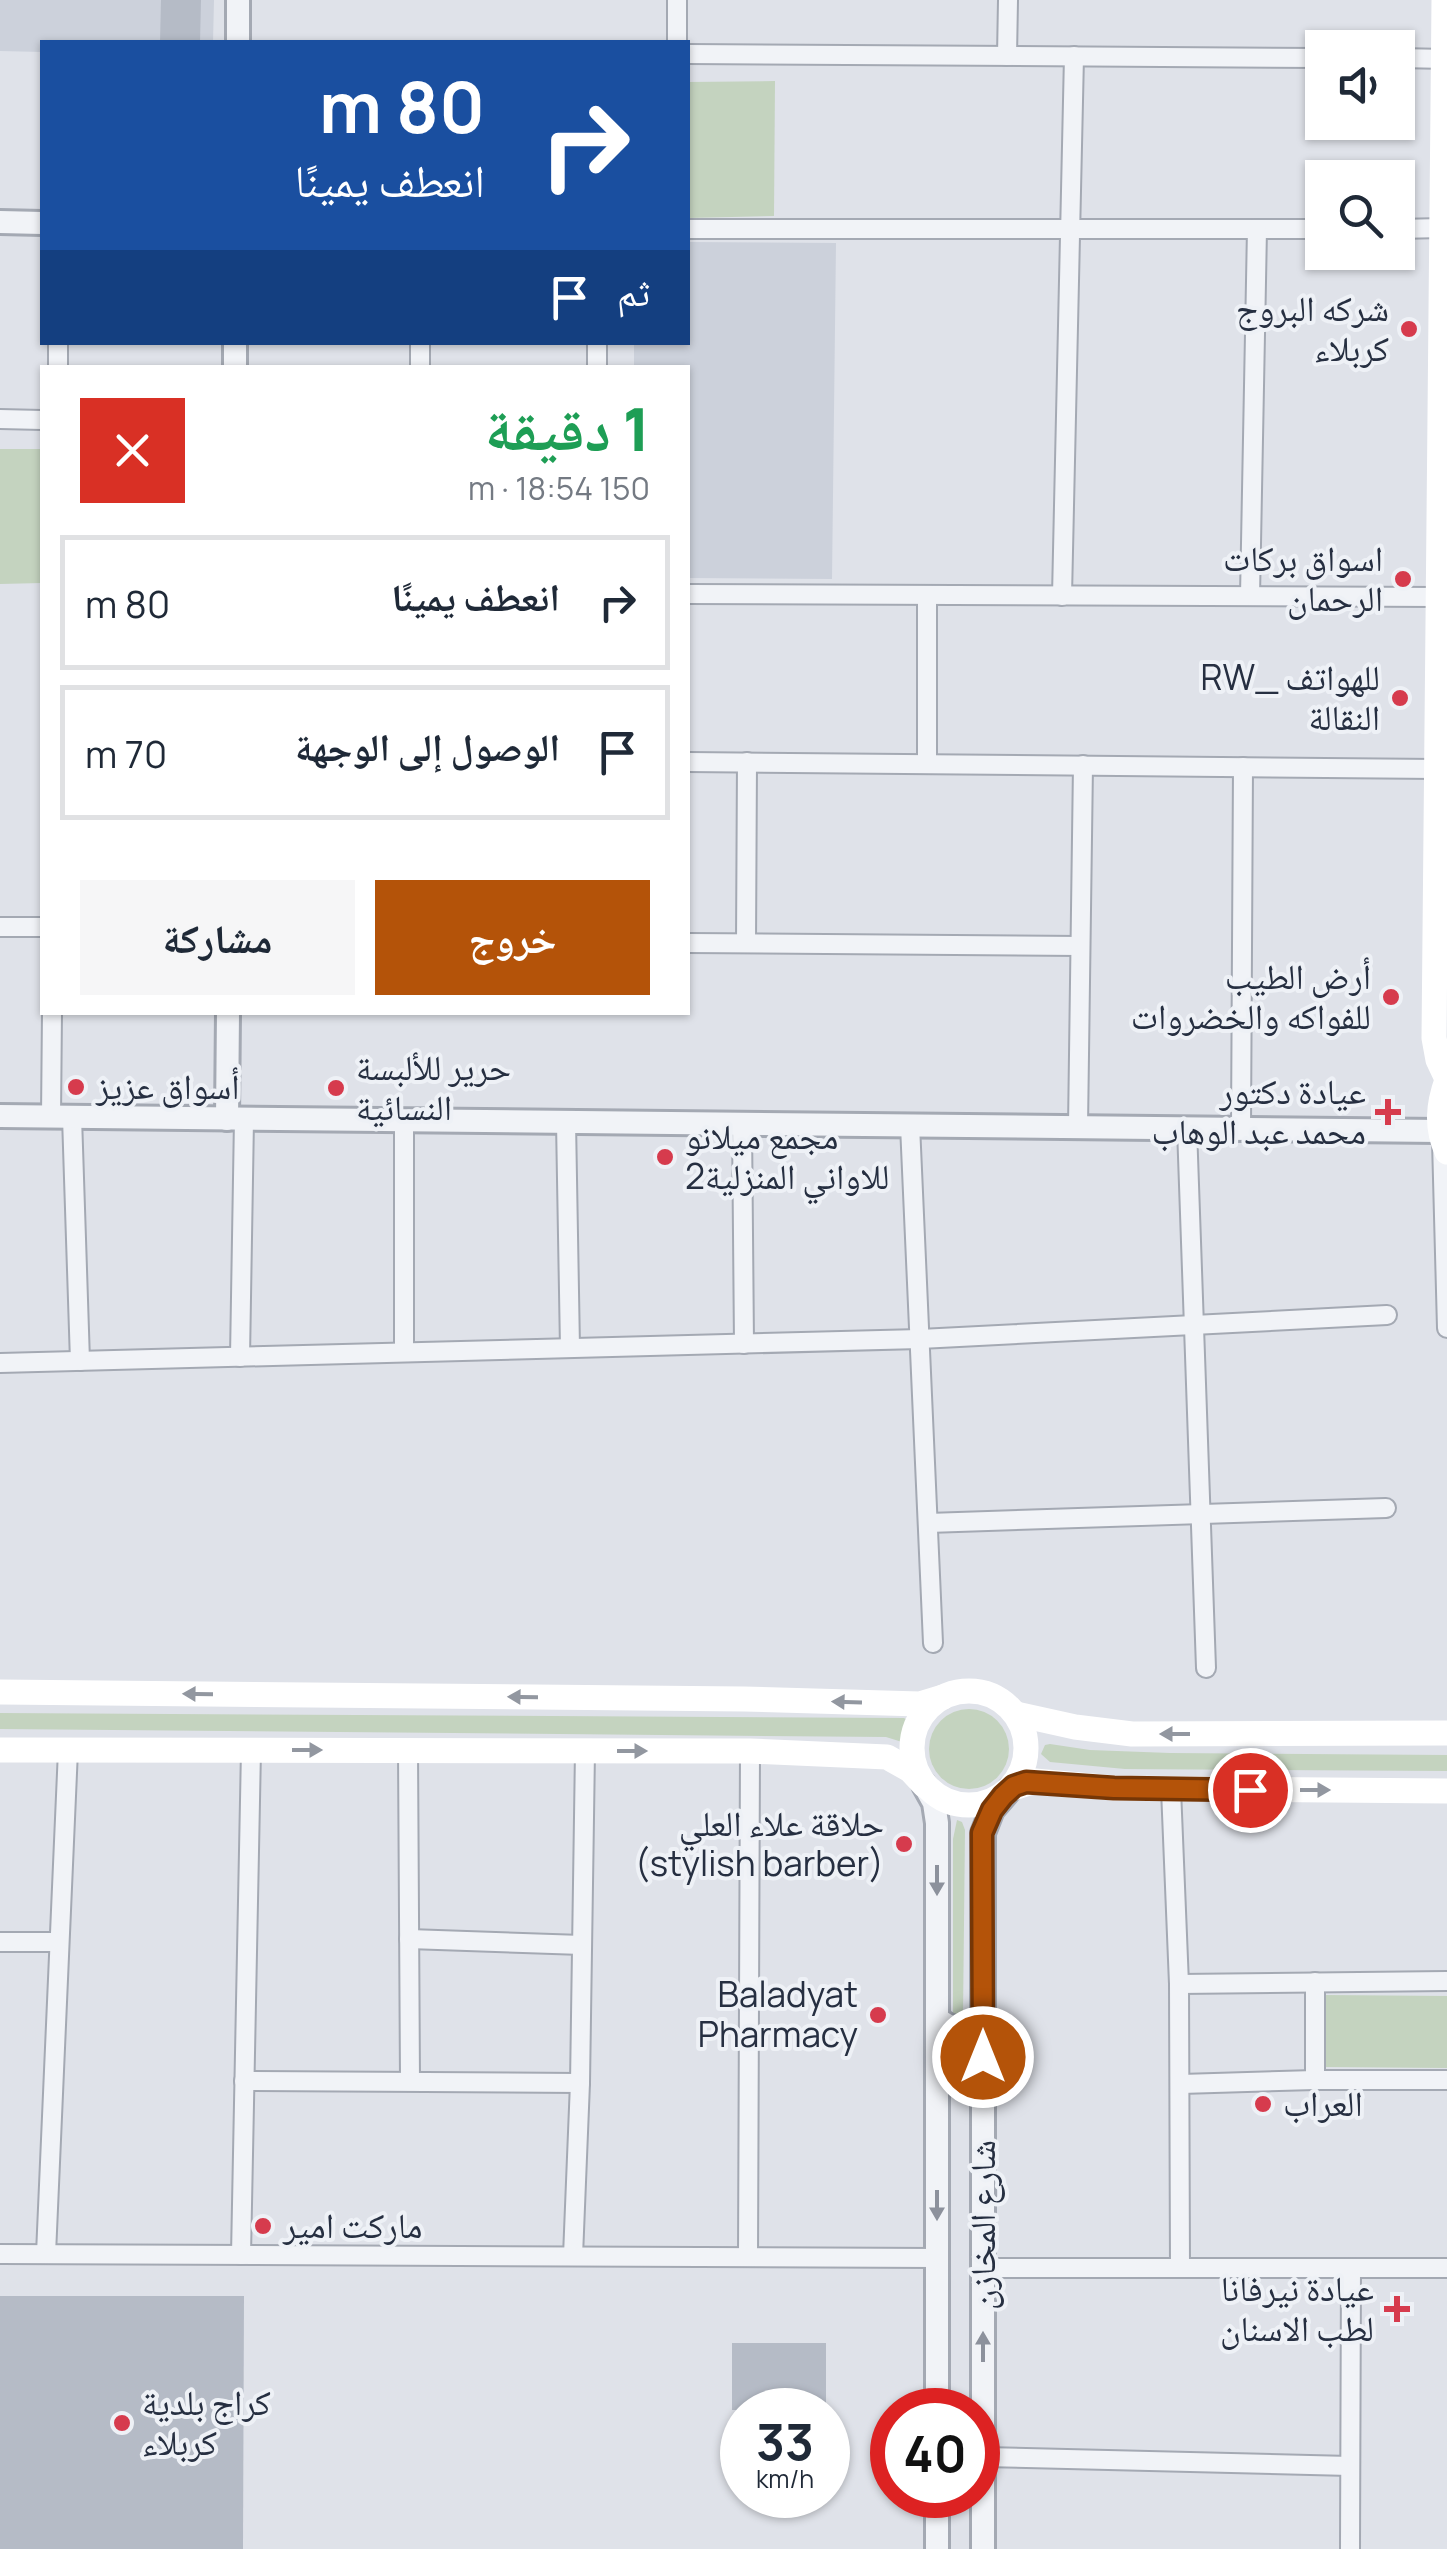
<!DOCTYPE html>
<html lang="ar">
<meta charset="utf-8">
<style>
body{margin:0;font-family:Manrope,"Noto Naskh Arabic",sans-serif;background:#f6f6f7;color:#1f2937;direction:rtl;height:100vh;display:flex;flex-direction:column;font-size:38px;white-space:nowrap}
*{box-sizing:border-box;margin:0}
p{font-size:32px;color:#747a83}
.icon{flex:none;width:55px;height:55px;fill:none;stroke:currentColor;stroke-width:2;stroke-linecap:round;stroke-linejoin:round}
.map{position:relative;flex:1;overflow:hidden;direction:ltr}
.panel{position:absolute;left:40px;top:365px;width:650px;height:650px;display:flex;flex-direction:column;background:#fff;border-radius:0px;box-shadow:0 2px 8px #0004;direction:rtl}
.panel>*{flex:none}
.guide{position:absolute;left:40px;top:40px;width:650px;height:305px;border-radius:0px;box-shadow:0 2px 8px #0004;direction:rtl;background:#1a4fa0;color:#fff;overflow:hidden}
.fabs{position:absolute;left:1305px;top:30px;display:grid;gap:20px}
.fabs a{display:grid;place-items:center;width:110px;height:110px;border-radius:0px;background:#fff;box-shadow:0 2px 8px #0004;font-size:50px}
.speed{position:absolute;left:720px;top:2388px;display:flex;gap:20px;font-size:50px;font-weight:700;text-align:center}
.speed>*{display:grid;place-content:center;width:130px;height:130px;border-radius:50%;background:#fff;box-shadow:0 2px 8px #0004;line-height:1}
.speed small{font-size:25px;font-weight:400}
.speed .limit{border:15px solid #d22;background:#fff;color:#111}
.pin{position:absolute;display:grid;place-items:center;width:85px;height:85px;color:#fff;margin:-42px;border:5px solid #fff;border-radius:50%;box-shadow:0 2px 10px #0007}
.me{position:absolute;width:110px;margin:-55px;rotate:0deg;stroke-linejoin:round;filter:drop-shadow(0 0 8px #0008)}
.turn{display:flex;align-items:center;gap:35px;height:210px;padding:0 40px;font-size:45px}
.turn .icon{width:130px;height:130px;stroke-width:2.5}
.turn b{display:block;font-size:70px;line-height:85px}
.then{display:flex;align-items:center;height:95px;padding:0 40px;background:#0003;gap:20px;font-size:38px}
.round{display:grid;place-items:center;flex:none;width:105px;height:105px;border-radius:0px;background:#f6f6f7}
.summary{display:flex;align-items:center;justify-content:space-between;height:170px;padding:0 40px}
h1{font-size:60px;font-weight:800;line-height:75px;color:#1e9e55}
.action{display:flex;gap:20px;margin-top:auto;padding:20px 40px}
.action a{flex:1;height:115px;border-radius:0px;background:#b45309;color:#fff;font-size:40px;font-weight:800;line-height:115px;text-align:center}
.action a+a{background:#f6f6f7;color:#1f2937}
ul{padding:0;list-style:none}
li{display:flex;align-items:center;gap:30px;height:135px;margin:0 20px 15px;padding:0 20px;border:5px solid #e0e1e3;border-radius:0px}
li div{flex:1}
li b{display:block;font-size:38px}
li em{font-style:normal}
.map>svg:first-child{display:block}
</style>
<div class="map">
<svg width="1447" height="2549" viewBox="0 0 1447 2549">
<rect width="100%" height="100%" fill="#dfe2e9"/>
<g fill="#ccd1db">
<path d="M0 0H214L213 42H42V52L0 51Z"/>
<path d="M688 242 836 243 832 579 688 578V368L634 367V343L688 342Z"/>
</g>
<g fill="#c4d3bf">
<path d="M775 81 774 216 688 218V82Z"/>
<path d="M0 449H42V583L0 584Z"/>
<circle cx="969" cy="1749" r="40"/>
<path d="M0 1713 904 1718 907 1720 902 1742 886 1737 0 1729Z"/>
<path d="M1050 1744 1090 1750 1170 1753 1447 1755V1771L1125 1769 1050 1762 1041 1754 1045 1745Z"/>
<path d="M957 1820 962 1822 965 1830 963 2016 960 2021H955L953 2014V1839Z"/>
<path d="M1326 1995 1447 1996V2068L1325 2067Z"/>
</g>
<g fill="#b5bbc6">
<path d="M161 0H201L200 42H160Z"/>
<path d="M0 2296H244L243 2549H0Z"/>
<rect x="732" y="2343" width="94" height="67"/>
</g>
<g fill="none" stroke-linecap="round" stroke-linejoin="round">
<defs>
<g id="minor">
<path d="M677 42V0"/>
<path d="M688 54 1322 58"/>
<path d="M1007 56 1008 0"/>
<path d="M1398 58 1447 59"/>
<path d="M688 229H1322"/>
<path d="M1398 229 1442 228"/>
<path d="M58 368V342"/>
<path d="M420 368V342"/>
<path d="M597 368V342"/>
<path d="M0 419 42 420"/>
<path d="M688 594 1438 597"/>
<path d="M1062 596 1074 56"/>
<path d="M1250 596 1257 229"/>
<path d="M688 762 1437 769"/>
<path d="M927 764V595"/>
<path d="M0 927H42"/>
<path d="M688 943 1080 946"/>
<path d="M746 943 747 762"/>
<path d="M51 1117 52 1012"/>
<path d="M72 1117 80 1361"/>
<path d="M404 1120V1352"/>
<path d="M566 1122 570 1348"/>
<path d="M742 1124 744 1344"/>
<path d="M910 1125 933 1643"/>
<path d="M1078 1127 1083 765"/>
<path d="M1187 1128 1206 1668"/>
<path d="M1241 1128 1243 767"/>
<path d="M1442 1141 1447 1328"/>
<path d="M240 1357 244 1119"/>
<path d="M0 1363 920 1339 1387 1315"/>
<path d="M928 1523 1386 1508"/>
<path d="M408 1750 410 2081"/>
<path d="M1171 1789 1179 1984 1180 2268"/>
<path d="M409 1939 582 1945"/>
<path d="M0 1942H59"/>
<path d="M1179 1984 1447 1981"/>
<path d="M1315 2080V1982"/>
<path d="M244 2081 580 2083"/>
<path d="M1181 2084 1315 2080H1447"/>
<path d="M0 2254 937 2258"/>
<path d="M46 2254 68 1750"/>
<path d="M241 2255 251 1750"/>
<path d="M573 2256 580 2083 585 1751"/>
<path d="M748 2257 750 1751"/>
<path d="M983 2268H1447"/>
<path d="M983 2457 1350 2466"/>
<path d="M1350 2549 1351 2268"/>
</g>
<g id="tertiary">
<path d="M238 42V0"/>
<path d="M0 222 42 223"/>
<path d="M235 368V342"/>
<path d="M0 1116 1440 1131"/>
<path d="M227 1119 228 1012"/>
<path d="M924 1785 934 1803 937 1823V2410"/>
<path d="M937 2018C952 2031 966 2032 983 2020"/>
<path d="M937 2056C953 2045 967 2045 983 2057"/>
<path d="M937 2495V2549"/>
<path d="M983 2549V1833L992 1810 1010 1789"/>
</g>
</defs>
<use href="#minor" stroke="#a4a9b3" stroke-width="22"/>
<use href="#tertiary" stroke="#a4a9b3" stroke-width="28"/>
<use href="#minor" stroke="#f1f3f7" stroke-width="18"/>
<use href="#tertiary" stroke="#f1f3f7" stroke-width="22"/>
<g stroke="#fff" stroke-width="25">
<path d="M1444 0 1434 1038 1438 1060 1447 1079"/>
<path d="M1447 1080C1438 1105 1436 1127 1447 1152"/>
<circle cx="969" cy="1748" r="57"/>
<path d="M0 1692 744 1699 920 1704 943 1697"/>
<path d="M1016 1714 1075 1727 1132 1734 1447 1733"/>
<path d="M0 1750 750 1751 887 1757 910 1770 924 1785"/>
<path d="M1010 1789 1035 1781 1114 1788 1447 1791"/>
</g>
</g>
<defs><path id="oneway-solid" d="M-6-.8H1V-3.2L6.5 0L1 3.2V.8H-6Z" transform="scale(2.5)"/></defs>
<g fill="#9297a0">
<use href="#oneway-solid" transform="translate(198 1694) rotate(-179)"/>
<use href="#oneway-solid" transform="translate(523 1697) rotate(-179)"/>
<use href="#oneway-solid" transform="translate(847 1702) rotate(-178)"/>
<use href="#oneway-solid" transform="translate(1175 1734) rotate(180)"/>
<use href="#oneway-solid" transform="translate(307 1750)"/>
<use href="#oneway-solid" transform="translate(632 1751)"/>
<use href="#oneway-solid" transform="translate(1315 1790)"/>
</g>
<g fill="#8c919c">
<use href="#oneway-solid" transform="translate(937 1880) rotate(90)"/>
<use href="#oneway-solid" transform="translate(937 2205) rotate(90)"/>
<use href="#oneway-solid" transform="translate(983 2347) rotate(-90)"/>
</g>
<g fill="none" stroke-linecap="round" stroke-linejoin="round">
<defs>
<path id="route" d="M983 2057 982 1833 992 1810 1003 1796 1014 1786 1026 1782 1114 1788 1250 1790"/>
</defs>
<use href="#route" stroke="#753606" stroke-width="25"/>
<use href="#route" stroke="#b45309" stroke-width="18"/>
</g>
<g fill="#d63b4d" stroke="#eef1f6" stroke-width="4">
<circle cx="1409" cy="329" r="10"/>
<circle cx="1403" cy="579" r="10"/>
<circle cx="1400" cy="698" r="10"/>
<circle cx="1391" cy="997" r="10"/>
<circle cx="76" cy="1087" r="10"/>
<circle cx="336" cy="1088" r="10"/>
<path d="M1383 1097h10v10h10v10h-10v10h-10v-10h-10v-10h10z"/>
<circle cx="665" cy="1157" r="10"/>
<circle cx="904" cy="1844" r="10"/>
<circle cx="878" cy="2015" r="10"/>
<circle cx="1263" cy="2104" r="10"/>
<circle cx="263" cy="2226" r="10"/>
<path d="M1392 2294h10v10h10v10h-10v10h-10v-10h-10v-10h10z"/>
<circle cx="122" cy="2423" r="10"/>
</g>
<g text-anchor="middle" stroke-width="8" stroke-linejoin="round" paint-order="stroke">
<g font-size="35" fill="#262f41" stroke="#eef1f6" text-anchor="end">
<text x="1389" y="321">شركه البروج<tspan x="1389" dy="40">كربلاء</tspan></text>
<text x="1383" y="571">اسواق بركات<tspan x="1383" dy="40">الرحمان</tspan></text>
<text x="1380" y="690">RW_ للهواتف<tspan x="1380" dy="40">النقالة</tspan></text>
<text x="1371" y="989">أرض الطيب<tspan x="1371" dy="40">للفواكه والخضروات</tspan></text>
<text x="356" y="1080" text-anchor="start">حرير للألبسة<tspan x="356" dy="40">النسائية</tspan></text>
<text x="96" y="1099" text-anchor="start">أسواق عزيز</text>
<text x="1366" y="1104">عيادة دكتور<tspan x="1366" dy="40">محمد عبد الوهاب</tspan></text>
<text x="685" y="1149" text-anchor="start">مجمع ميلانو<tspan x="685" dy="40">للاواني المنزلية2</tspan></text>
<text x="884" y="1836">حلاقة علاء العلي<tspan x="884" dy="40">(stylish barber)</tspan></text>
<text x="858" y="2007">Baladyat<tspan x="858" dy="40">Pharmacy</tspan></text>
<text x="1283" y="2116" text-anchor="start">العراب</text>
<text x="283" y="2238" text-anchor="start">ماركت امير</text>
<text x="1374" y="2301">عيادة نيرفانا<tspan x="1374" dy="40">لطب الاسنان</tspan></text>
<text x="142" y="2415" text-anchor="start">كراج بلدية<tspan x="142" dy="40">كربلاء</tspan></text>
</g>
<g font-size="35" fill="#262f41" stroke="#eef1f6">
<text transform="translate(983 2225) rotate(-90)" y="12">شارع المخازن</text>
</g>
</g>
</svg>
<div class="fabs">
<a><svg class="icon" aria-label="sound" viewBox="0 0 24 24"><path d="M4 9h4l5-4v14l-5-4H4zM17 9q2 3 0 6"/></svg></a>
<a><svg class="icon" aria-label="search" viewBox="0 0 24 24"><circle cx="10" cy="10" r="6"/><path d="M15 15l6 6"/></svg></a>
</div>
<div class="speed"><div>33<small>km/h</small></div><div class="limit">40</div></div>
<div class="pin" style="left:1250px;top:1790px;background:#d93025"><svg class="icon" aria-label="arrive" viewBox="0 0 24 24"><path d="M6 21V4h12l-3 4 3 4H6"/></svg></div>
<svg class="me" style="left:983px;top:2057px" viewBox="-20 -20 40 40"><circle r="17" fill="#b45309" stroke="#fff" stroke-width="3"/><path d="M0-11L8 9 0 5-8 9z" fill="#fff"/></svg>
<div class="guide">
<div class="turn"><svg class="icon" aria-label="right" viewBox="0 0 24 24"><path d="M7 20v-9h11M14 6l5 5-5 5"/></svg><div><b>80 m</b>انعطف يمينًا</div></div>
<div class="then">ثم<svg class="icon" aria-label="arrive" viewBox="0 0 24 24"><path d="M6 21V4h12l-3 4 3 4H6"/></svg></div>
</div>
<section class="panel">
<div class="summary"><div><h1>1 دقيقة</h1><p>150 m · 18:54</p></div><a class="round" style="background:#d93025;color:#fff"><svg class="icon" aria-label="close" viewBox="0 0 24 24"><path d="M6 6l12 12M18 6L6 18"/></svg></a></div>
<ul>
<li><svg class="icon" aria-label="right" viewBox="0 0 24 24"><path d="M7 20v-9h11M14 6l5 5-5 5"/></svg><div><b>انعطف يمينًا</b></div><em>80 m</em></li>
<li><svg class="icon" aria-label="arrive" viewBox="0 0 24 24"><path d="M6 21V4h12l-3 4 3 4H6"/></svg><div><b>الوصول إلى الوجهة</b></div><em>70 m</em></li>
</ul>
<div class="action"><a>خروج</a><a>مشاركة</a></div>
</section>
</div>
